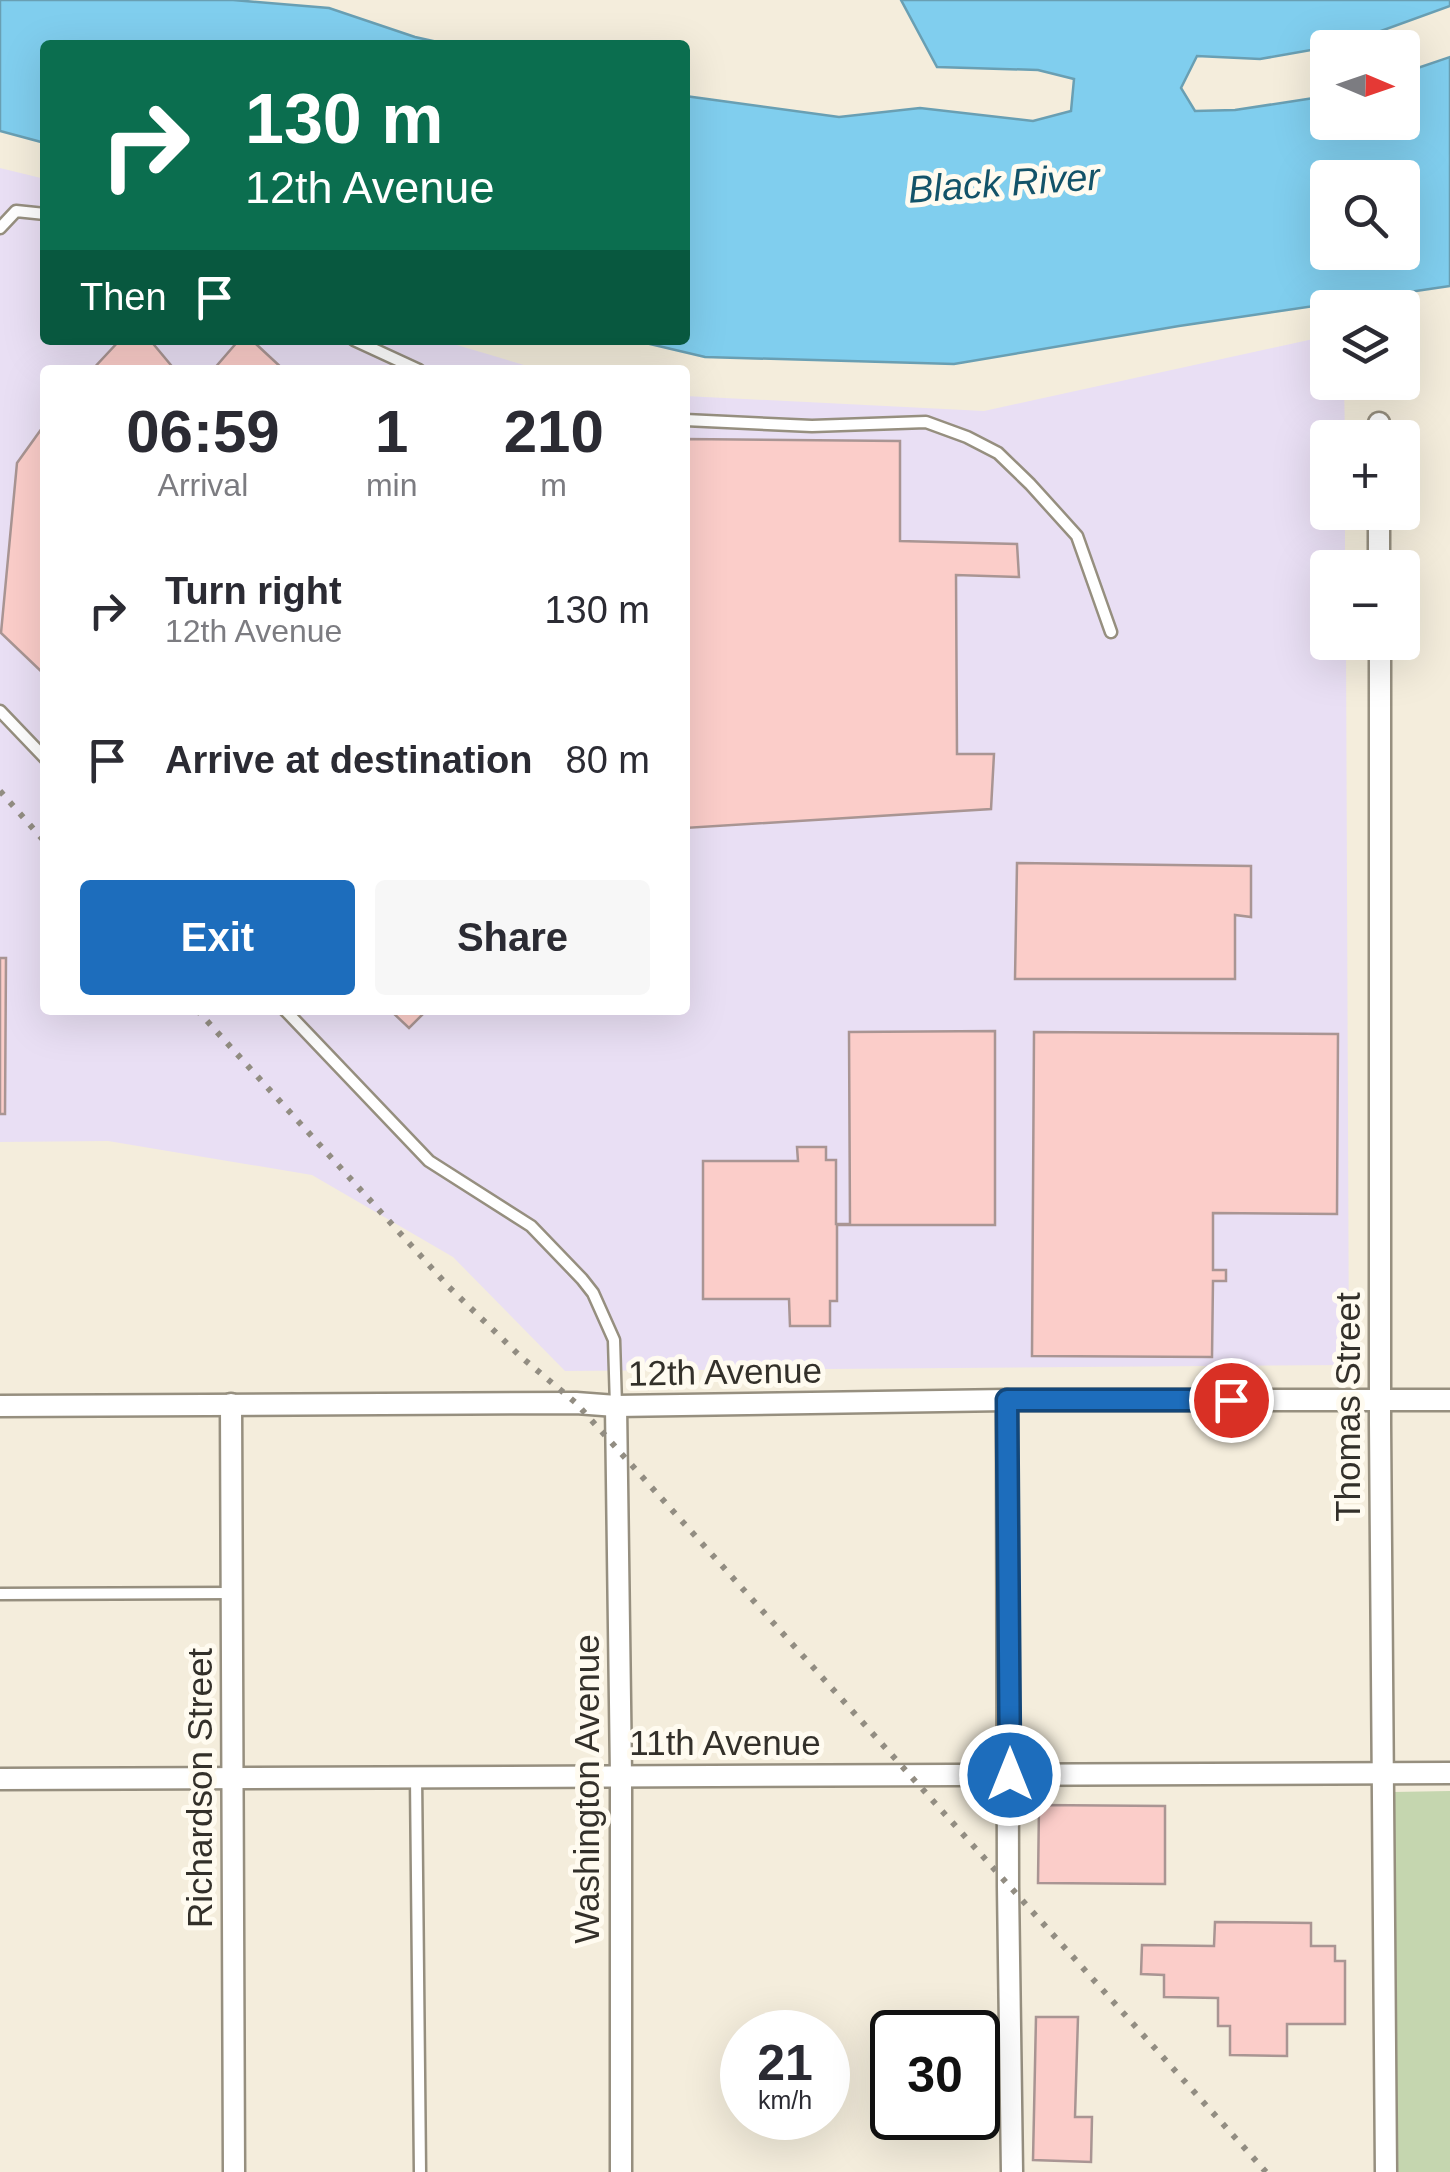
<!DOCTYPE html>
<meta charset="utf-8">
<style>
body{margin:0;font-family:Helvetica,sans-serif;background:#f7f7f7;color:#2b2b33;height:100vh;display:flex;flex-direction:column;font-size:38px;white-space:nowrap}
*{box-sizing:border-box;margin:0}
p{font-size:32px;color:#7c7c81}
.icon{flex:none;width:55px;height:55px;fill:none;stroke:currentColor;stroke-width:2;stroke-linecap:round;stroke-linejoin:round}
.map{position:relative;flex:1;overflow:hidden}
.details{position:absolute;left:40px;top:365px;width:650px;height:650px;display:flex;flex-direction:column;background:#fff;border-radius:10px;box-shadow:0 10px 40px #0002}
.details>*{flex:none}
.hud{position:absolute;left:40px;top:40px;width:650px;height:305px;border-radius:10px;box-shadow:0 10px 40px #0002;background:#0b6e4f;color:#fff;overflow:hidden}
.needle{width:65px;rotate:92deg}
.controls{position:absolute;left:1310px;top:30px;display:grid;gap:20px}
.controls a{display:grid;place-items:center;width:110px;height:110px;border-radius:10px;background:#fff;box-shadow:0 10px 40px #0002;font-size:50px}
.speed{position:absolute;left:720px;top:2010px;display:flex;gap:20px;font-size:50px;font-weight:700;text-align:center}
.speed>*{display:grid;place-content:center;width:130px;height:130px;border-radius:50%;background:#fff;box-shadow:0 10px 40px #0002;line-height:1}
.speed small{font-size:25px;font-weight:400}
.speed .limit{border:5px solid #111;border-radius:15px;background:#fff;color:#111}
.pin{position:absolute;display:grid;place-items:center;width:85px;height:85px;color:#fff;margin:-42px;border:5px solid #fff;border-radius:50%;box-shadow:0 2px 10px #0007}
.me{position:absolute;width:110px;margin:-55px;rotate:0deg;stroke-linejoin:round;filter:drop-shadow(0 0 8px #0008)}
.turn{display:flex;align-items:center;gap:35px;height:210px;padding:0 40px;font-size:45px}
.turn .icon{width:130px;height:130px;stroke-width:2.5}
.turn b{display:block;font-size:70px;line-height:85px}
.then{display:flex;align-items:center;height:95px;padding:0 40px;background:#0003;gap:20px;font-size:38px}
.eta{display:flex;justify-content:space-evenly;align-items:center;height:170px;text-align:center}
.eta b{font-size:60px;font-weight:700;line-height:70px}
.primary-button{display:flex;gap:20px;margin-top:auto;padding:20px 40px}
.primary-button a{flex:1;height:115px;border-radius:10px;background:#1d6dbc;color:#fff;font-size:40px;font-weight:700;line-height:115px;text-align:center}
.primary-button a+a{background:#f7f7f7;color:#2b2b33}
ul{padding:0;list-style:none}
li{display:flex;align-items:center;gap:30px;height:150px;padding:0 40px}
li div{flex:1}
li b{display:block;font-size:38px}
li em{font-style:normal}
.map>svg:first-child{display:block}
</style>
<div class="map">
<svg width="1450" height="2172" viewBox="0 0 1450 2172">
<rect width="100%" height="100%" fill="#f4eddc"/>
<path fill="#e9dff4" d="M0 168 45 179V340H440L541 370H45V1010H685V396L984 411 1327 336 1328 382 1344 383 1345 437 1328 438V512L1345 513V567L1328 568V642L1346 643 1349 1365 565 1371 453 1257 312 1175 108 1141 0 1142Z"/>
<path fill="#c5d6af" d="M1450 1791V2172H1395L1393 1792Z"/>
<g fill="#80ceee" stroke="#699fb3" stroke-width="2.5" fill-rule="evenodd">
<path d="M0 0H233L329 8 415 37 451 45H45V143L0 131Z"/>
<path d="M901 0H1450V6L1345 44 1260 59 1197 56 1181 88 1195 111 1235 110 1327 96 1328 122H1402L1403 73 1450 57V286L1179 326 954 364 705 357 633 340H685V96L839 117 920 108 1033 121 1071 111 1074 79 1038 70 937 67ZM1328 178H1402V252H1328Z"/>
</g>
<g fill="#fbcdc9" stroke="#a99593" stroke-width="2.5">
<path d="M120 340H150L175 370H92Z"/>
<path d="M239 340H259L256 344 284 370H213Z"/>
<path d="M45 424V675L1 633 17 463Z"/>
<path d="M685 439 900 441V541L1017 544 1019 577 956 575 957 754H994L991 809 685 828Z"/>
<path d="M1017 863 1251 866V917L1235 915V979H1015Z"/>
<path d="M0 958H6L5 1114H0Z"/>
<path d="M390 1010H427L409 1028Z"/>
<path d="M995 1031V1225H837V1301H830V1326H790L789 1299H703V1161H798L797 1147H826V1160H836V1224H850L849 1032Z"/>
<path d="M1034 1032 1338 1034 1337 1214 1213 1213V1270H1226V1281H1213L1212 1357 1032 1356Z"/>
<path d="M1039 1805 1165 1806V1884L1038 1883Z"/>
<path d="M1215 1922 1311 1923V1946H1335V1961H1345V2024H1287V2056L1230 2055V2026H1218V1998L1164 1997V1975L1141 1974 1142 1945 1214 1946Z"/>
<path d="M1036 2017H1078L1075 2117H1092L1091 2162 1033 2160Z"/>
</g>
<g fill="none" stroke-linecap="round" stroke-linejoin="round">
<defs>
<g id="lane">
<path d="M0 228 16 211 45 214"/>
<path d="M354 340 419 370"/>
<path d="M685 420 812 426 926 422 967 437 998 453 1030 484 1077 536 1111 632"/>
<path d="M0 711 45 758"/>
<path d="M285 1010 429 1161 531 1226 582 1279 593 1293 614 1340 616 1406"/>
<path d="M0 1594 231 1593"/>
<path d="M416 1777 420 2172"/>
</g>
<g id="street">
<path d="M1379 423V438"/>
<path d="M1379 512V568"/>
<path d="M1380 642V1424L1386 2172"/>
<path d="M1007 1400 1008 1887 1012 2172"/>
<path d="M231 1404 234 2172"/>
<path d="M0 1406 576 1403 616 1406 1007 1400H1450"/>
<path d="M616 1406 621 1775V2172"/>
<path d="M0 1779 1450 1773"/>
</g>
</defs>
<use href="#lane" stroke="#968f7f" stroke-width="15"/>
<use href="#street" stroke="#968f7f" stroke-width="25"/>
<use href="#lane" stroke="#fff" stroke-width="10"/>
<use href="#street" stroke="#fff" stroke-width="20"/>
<g stroke="#928d82" stroke-width="6" stroke-dasharray="5 10" stroke-linecap="butt">
<path d="M0 791 45 842"/>
<path d="M197 1010 449 1287 520 1356 576 1403 1266 2172"/>
</g>
</g>
<g fill="none" stroke-linecap="round" stroke-linejoin="round">
<defs>
<path id="route" d="M1010 1775 1007 1400H1231"/>
</defs>
<use href="#route" stroke="#13477a" stroke-width="25"/>
<use href="#route" stroke="#1d6dbc" stroke-width="18"/>
</g>
<g text-anchor="middle" stroke-width="10" stroke-linejoin="round" paint-order="stroke">
<g font-size="35" fill="#33302a" stroke="#fffbf0">
<text transform="translate(725 1372) rotate(-1)" y="12">12th Avenue</text>
<text transform="translate(1348 1407) rotate(-90)" y="12">Thomas Street</text>
<text x="725" y="1755">11th Avenue</text>
<text transform="translate(200 1788) rotate(-90)" y="12">Richardson Street</text>
<text transform="translate(587 1789) rotate(-90)" y="12">Washington Avenue</text>
</g>
<g font-size="38" font-style="italic" fill="#135369" stroke="#fffbf0">
<text transform="translate(1004 183) rotate(-4)" y="13">Black River</text>
</g>
</g>
</svg>
<div class="controls">
<a><svg class="needle" viewBox="-14 -14 28 28"><path d="M0-13l5 13h-10z" fill="#e53935"/><path d="M0 13l5-13h-10z" fill="#7c7c81"/></svg></a>
<a><svg class="icon" aria-label="search" viewBox="0 0 24 24"><circle cx="10" cy="10" r="6"/><path d="M15 15l6 6"/></svg></a>
<a><svg class="icon" aria-label="layers" viewBox="0 0 24 24"><path d="M12 4l9 5-9 5-9-5zM3 14l9 5 9-5"/></svg></a>
<a>+</a>
<a>−</a>
</div>
<div class="speed"><div>21<small>km/h</small></div><div class="limit">30</div></div>
<div class="pin" style="left:1231px;top:1400px;background:#d93025"><svg class="icon" aria-label="arrive" viewBox="0 0 24 24"><path d="M6 21V4h12l-3 4 3 4H6"/></svg></div>
<svg class="me" style="left:1010px;top:1775px" viewBox="-20 -20 40 40"><circle r="17" fill="#1d6dbc" stroke="#fff" stroke-width="3"/><path d="M0-11L8 9 0 5-8 9z" fill="#fff"/></svg>
<div class="hud">
<div class="turn"><svg class="icon" aria-label="right" viewBox="0 0 24 24"><path d="M7 20v-9h11M14 6l5 5-5 5"/></svg><div><b>130 m</b>12th Avenue</div></div>
<div class="then">Then<svg class="icon" aria-label="arrive" viewBox="0 0 24 24"><path d="M6 21V4h12l-3 4 3 4H6"/></svg></div>
</div>
<section class="details">
<div class="eta">
<div><b>06:59</b><p>Arrival</p></div>
<div><b>1</b><p>min</p></div>
<div><b>210</b><p>m</p></div>
</div>
<ul>
<li><svg class="icon" aria-label="right" viewBox="0 0 24 24"><path d="M7 20v-9h11M14 6l5 5-5 5"/></svg><div><b>Turn right</b><p>12th Avenue</p></div><em>130 m</em></li>
<li><svg class="icon" aria-label="arrive" viewBox="0 0 24 24"><path d="M6 21V4h12l-3 4 3 4H6"/></svg><div><b>Arrive at destination</b></div><em>80 m</em></li>
</ul>
<div class="primary-button"><a>Exit</a><a>Share</a></div>
</section>
</div>
